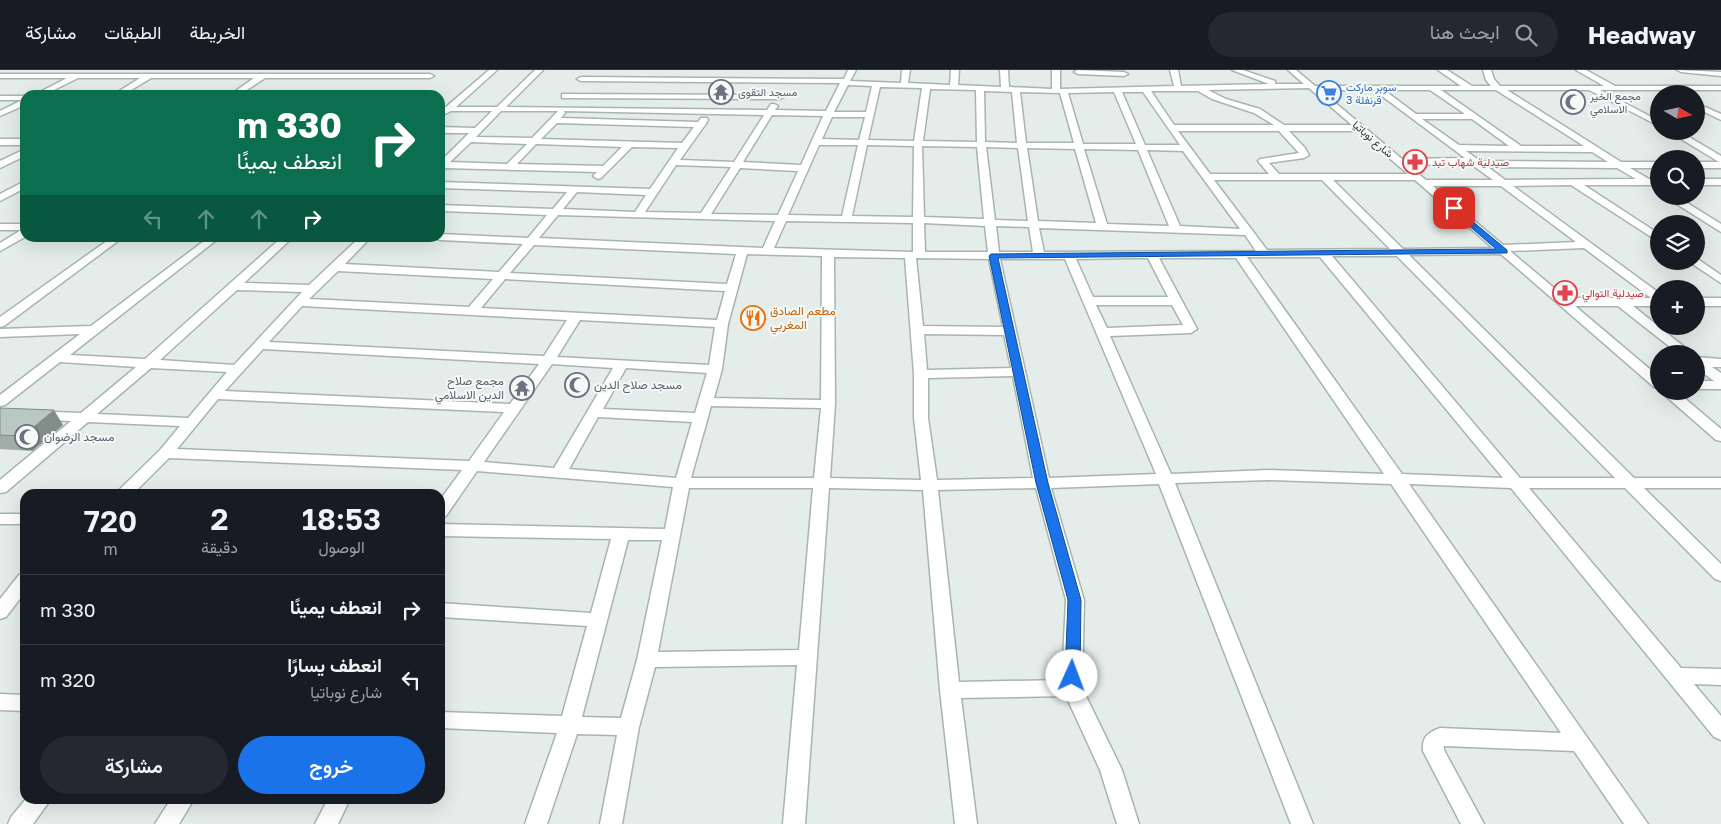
<!DOCTYPE html>
<html lang="ar">
<meta charset="utf-8">
<style>
body{margin:0;font-family:"Golos Text",Vazirmatn,sans-serif;background:#242831;color:#f1f3f6;direction:rtl;height:100vh;display:flex;flex-direction:column;font-size:19px;white-space:nowrap}
*{box-sizing:border-box;margin:0}
p{font-size:16px;color:#9ea1a6}
.icon{flex:none;width:28px;height:28px;fill:none;stroke:currentColor;stroke-width:2;stroke-linecap:round;stroke-linejoin:round}
.map{position:relative;flex:1;overflow:hidden;direction:ltr}
.side{position:absolute;left:20px;top:419px;width:425px;height:315px;display:flex;flex-direction:column;background:#171b24;border-radius:15px;box-shadow:0 5px 20px #0002;direction:rtl}
.side>*{flex:none}
.hud{position:absolute;left:20px;top:20px;width:425px;height:152px;border-radius:15px;box-shadow:0 5px 20px #0002;direction:rtl;background:#0b6e4f;color:#fff;overflow:hidden}
.needle{width:32px;rotate:99deg}
.fabs{position:absolute;left:1650px;top:15px;display:grid;gap:10px}
.fabs a{display:grid;place-items:center;width:55px;height:55px;border-radius:50%;background:#171b24;box-shadow:0 5px 20px #0002;font-size:25px}
.pin{position:absolute;display:grid;place-items:center;width:42px;height:42px;color:#fff;margin:-21px;border-radius:10px;box-shadow:0 2px 8px #0006}
.me{position:absolute;width:55px;margin:-28px;rotate:2deg;stroke-linejoin:round;filter:drop-shadow(0 0 4px #0008)}
.turn{display:flex;align-items:center;gap:18px;height:105px;padding:0 20px;font-size:22px}
.turn .icon{width:65px;height:65px;stroke-width:2.5}
.turn b{display:block;font-size:35px;line-height:42px}
.lanes{display:flex;align-items:center;height:48px;padding:0 20px;background:#0003;justify-content:center;gap:25px;direction:ltr}
.lanes .off{opacity:.35}
.eta{display:flex;justify-content:space-evenly;align-items:center;height:85px;text-align:center}
.eta b{font-size:30px;font-weight:600;line-height:35px}
.action{display:flex;gap:10px;margin-top:auto;padding:10px 20px}
.action a{flex:1;height:58px;border-radius:30px;background:#1a73e8;color:#fff;font-size:20px;font-weight:600;line-height:58px;text-align:center}
.action a+a{background:#242831;color:#f1f3f6}
ul{padding:0;list-style:none}
li{display:flex;align-items:center;gap:15px;height:70px;padding:0 20px;border-top:1px solid #363941}
li div{flex:1}
li b{display:block;font-size:19px}
li em{font-style:normal}
header{display:flex;align-items:center;gap:30px;box-sizing:border-box;height:70px;padding:0 25px;background:#171b24;border-bottom:1px solid #363941}
header strong{font-size:24px}
nav{display:flex;gap:28px;margin-inline-start:auto;font-size:18px}
.search{width:350px;height:45px;background:#242831;display:flex;align-items:center;gap:12px;box-sizing:border-box;padding:0 18px;border-radius:28px;color:#9ea1a6;font-size:19px}
.map>svg:first-child{display:block}
</style>
<header>
<strong>Headway</strong>
<div class="search"><svg class="icon" aria-label="search" viewBox="0 0 24 24"><circle cx="10" cy="10" r="6"/><path d="M15 15l6 6"/></svg>ابحث هنا</div>
<nav><a>الخريطة</a><a>الطبقات</a><a>مشاركة</a></nav>
</header>
<div class="map">
<svg width="1721" height="754" viewBox="0 0 1721 754">
<rect width="100%" height="100%" fill="#e4edea"/>
<g fill="none" stroke-linecap="round" stroke-linejoin="round">
<defs>
<g id="minor">
<path d="M489 0H497L456 37H497L535 0H543L506 37 767 40 771 34H774L778 36 775 40 826 41 840 13 581 11 577 9 581 7 844 9 848 0H856L850 11 901 13 902 0H910L908 13 950 15 951 0H959L958 15 1001 17 1000 0H1008L1009 17 1052 19V0H1060V19L1174 16 1170 0H1178L1181 16 1269 14 1232 0H1243L1275 11V14H1304L1288 0H1296L1315 16H1461L1438 0H1447L1472 16H1491L1486 10 1483 0H1491L1494 9 1500 16H1604L1576 0H1586L1615 16H1721V20H1600L1659 51V56L1589 20H1507L1621 92H1659V98H1630L1649 109H1659V115H1584L1659 164V172L1571 115 1513 116 1659 223V236H1633L1693 284H1679L1618 236H1575L1659 307V318L1654 317 1501 184 1409 185 1634 408H1721V418H1644L1721 494V511L1715 509 1625 418H1529L1681 598 1721 599V615L1694 614 1721 646V670L1714 667 1511 418 1409 414 1648 754H1624L1574 681 1444 676V680L1484 754H1461L1423 681C1422 667 1427 663 1440 658L1561 663 1391 414 1268 410 1175 413 1313 754H1291L1159 414 1051 418 1084 530 1082 618 1122 700 1139 754H1117L1100 700 1066 626 961 628 977 754H955L940 620 923 420 829 418 805 754H783L797 595 655 597 639 657 622 754H600L617 665 577 664 547 754H525L557 663 440 658V642L562 646 587 556 440 547V533L591 543 611 469 440 466V454L665 459 673 417 477 401 446 446 440 447V430L462 400 169 388 133 424H115L160 380 180 356 88 352 6 422 0 423V410L71 351 0 348V340L81 343 136 297 60 292 5 335 0 336V325L80 264 0 267V259L91 256 208 168H219L70 285 145 289 281 168H292L244 213 309 215 359 168H370L345 194 499 202 523 174 440 170 435 168H440V164L528 168 547 145 440 141V135L553 139 567 122 440 118V112L650 119 678 78 632 77 601 108 598 109 593 106 597 102 444 98 440 100V92L469 63H440V57L475 58 492 41H451L445 44 440 41V37H446ZM848 15 872 16 866 42H834ZM880 17 922 18 914 71 868 70ZM1309 18 1352 55H1284L1260 39 1226 29 1208 20ZM930 19 976 20 977 72 923 71ZM1320 20H1374L1465 88 1402 89ZM1384 20H1430L1465 44H1416ZM1441 20H1496L1584 76H1521ZM984 21 1012 22 1017 73 985 72ZM1151 21H1198L1212 29 1254 43 1274 55H1174ZM1020 22 1060 23 1074 73H1026ZM1114 22 1136 74H1083L1068 23ZM1122 22H1143L1180 75H1145ZM501 41H558L532 68 476 67ZM564 41 764 45 734 92 680 90 705 55 708 50 707 48H701L698 52 561 48 565 43ZM772 45 823 46 801 95 743 92ZM832 47H865L859 70 822 69ZM1422 49H1472L1509 76 1459 75ZM557 53 694 57 682 73 541 69ZM1178 61H1279L1299 83 1260 89 1258 91 1269 104H1210ZM1289 61H1358L1408 104H1279L1269 93 1304 88 1309 85 1305 78ZM471 72 527 74 507 94 450 92ZM536 74 622 77 603 96 517 94ZM819 75H858L842 146 788 145ZM867 75 914 76 913 147 852 146ZM922 76 977 77 984 149 924 147ZM986 77 1018 78 1028 151 995 150ZM1027 78 1075 79 1096 153 1038 151ZM1084 79 1138 80 1169 156 1107 154ZM1147 80 1183 81 1240 159 1180 156ZM1466 81 1592 82 1608 92 1480 91ZM1471 94 1493 110H1426L1408 95ZM676 95 731 97 701 143 645 142ZM1488 97 1617 98 1636 109 1505 110ZM740 98 798 101 778 145 711 144ZM1214 110H1322L1390 179 1267 180ZM1333 110H1415L1493 178 1403 179ZM1433 116H1501L1576 172 1503 175ZM577 122 646 125 635 142 563 139ZM558 145 775 151 763 178 539 168ZM786 151 913 153V182L774 178ZM924 153 985 156 988 182H925ZM996 156 1029 157 1033 182H999ZM1039 158 1245 165 1256 181 1044 182ZM534 175 736 184 727 214 510 203ZM1584 178 1651 228H1566L1510 181ZM747 184 822 186 821 330 714 328 722 299 728 254ZM1332 186H1397L1615 408H1520ZM834 187 905 188 914 304V348L921 410 830 408 835 334ZM1247 187H1320L1503 408 1402 404ZM916 188 989 189 1003 257 923 256ZM1133 188H1148L1168 227H1093L1076 189ZM1159 188H1236L1384 404 1268 400 1171 404 1110 266 1191 263 1197 259ZM1000 189H1065L1156 404 1049 408ZM338 201 493 209 469 237 309 229ZM505 209 725 221 717 250 481 238ZM237 220 302 222 234 295 160 290ZM1096 235H1172L1183 255 1107 258ZM302 236 567 250 544 286 269 272ZM580 250 715 257 709 295 557 287ZM924 264 1004 265 1011 298 927 300ZM263 279 539 294 510 334 225 321ZM552 294 613 298 554 398 484 392ZM151 298 227 302 188 348 97 344ZM626 298 707 303 695 343 603 339ZM1013 306 1033 408 937 410 928 348V308ZM218 329 504 342 469 391 177 379ZM711 336 821 338 814 408H691ZM598 347 692 352 676 408 569 399ZM689 418H813L799 580 658 582ZM1036 418 1066 530 1062 610 959 612 938 420ZM628 470H662L637 590 621 648 582 647Z"/>
<path d="M1077 0 1124 2 1128 4 1124 6 1078 4 1074 2Z"/>
<path d="M1677 0 1721 2V6L1681 2Z"/>
<path d="M0 4H430L434 6 430 8H265L239 25H230L254 8H151L123 25H113L140 8H78L44 25H34L67 8H0Z"/>
<path d="M408 22H411V25H274L278 23Z"/>
<path d="M562 24 780 25 784 27 780 29 565 28H562Z"/>
<path d="M0 26H25V35L0 46V41L22 30H0Z"/>
<path d="M1696 33 1721 44V50L1696 38Z"/>
<path d="M1668 61H1679L1721 86V98H1696V92H1719Z"/>
<rect x="0" y="69" width="25" height="6"/>
<path d="M25 79V86L0 98V91Z"/>
<rect x="1696" y="109" width="25" height="6"/>
<path d="M25 111V118L0 131V124Z"/>
<path d="M1664 126H1676L1721 154V162Z"/>
<path d="M0 154H25V167L0 181V173L21 160H0Z"/>
<path d="M111 168H122L4 256 0 257V247Z"/>
<path d="M1696 188 1721 205V213L1688 191H1696Z"/>
<rect x="1696" y="228" width="25" height="8"/>
<path d="M1696 287 1721 289V297H1712L1721 303V319H1696V311H1714L1696 298Z"/>
<path d="M1660 321H1676L1721 359V371L1716 370Z"/>
<rect x="0" y="444" width="25" height="10"/>
<path d="M25 503V522L6 547 0 549V529L19 505Z"/>
<path d="M0 624 25 625V641L0 640Z"/>
<path d="M26 729H51L33 754H8L11 747Z"/>
<path d="M171 729H194L179 754H155Z"/>
<path d="M328 729H350L338 754H315Z"/>
</g>
</defs>
<use href="#minor" stroke="#a7b5b1" stroke-width="3"/>
<use href="#minor" fill="#fff" fill-rule="evenodd"/>
</g>
<path fill="#a0aca8" d="M0 338 63 355 32 381 0 379Z"/>
<path fill="#828c88" d="M54 340 63 355 32 381 23 366Z"/>
<path fill="#bac8c3" stroke="#828c88" d="M0 338 54 340 23 366 0 365Z"/>
<path fill="#1a73e8" stroke="#114b97" d="M1454 136 1507 180V183L998 188 1048 413 1081 530 1080 606 1078 610 1072 611 1067 610 1065 606 1068 530 1036 413 989 186 991 184 1496 179 1451 140 1450 138Z"/>
<defs>
<symbol id="temple-ring" viewBox="-11 -11 22 22"><circle r="9.5" fill="#f5f9f7" stroke="#6b7280" stroke-width="1.5"/><path d="M0-6L5-2H3V0L6.5 2.5H4V6H1.5V3h-3V6H-4V2.5H-6.5L-3 0V-2H-5Z" fill="#6b7280"/></symbol>
<symbol id="supermarket-ring" viewBox="-11 -11 22 22"><circle r="9.5" fill="#f5f9f7" stroke="#3f7fe0" stroke-width="1.5"/><path d="M-6-5.5h2.5l.6 2H6L4.5 2H-2.5L-4.4-4H-6ZM-1.5 3.2a1.3 1.3 0 1 0 .1 0ZM3 3.2a1.3 1.3 0 1 0 .1 0Z" fill="#3f7fe0"/></symbol>
<symbol id="mosque-ring" viewBox="-11 -11 22 22"><circle r="9.5" fill="#f5f9f7" stroke="#6b7280" stroke-width="1.5"/><path d="M3.5-4.9A6 6 0 1 0 3.5 4.9A5 5 0 1 1 3.5-4.9Z" fill="#6b7280"/></symbol>
<symbol id="pharmacy-ring" viewBox="-11 -11 22 22"><circle r="9.5" fill="#f5f9f7" stroke="#e0444e" stroke-width="1.5"/><path d="M-2-6h4v4h4v4h-4v4h-4v-4h-4v-4h4Z" fill="#e0444e"/></symbol>
<symbol id="restaurant-ring" viewBox="-11 -11 22 22"><circle r="9.5" fill="#f5f9f7" stroke="#e8710a" stroke-width="1.5"/><path d="M-5-6h1v4h1v-4h1v4h1v-4h1v5L-1.5 .5V6h-2V.5L-5-1ZM5-6V6H3V1.5H1.5Q1.5-4 5-6Z" fill="#e8710a"/></symbol>
</defs>
<g fill-rule="evenodd">
<use href="#temple-ring" x="707" y="8" width="28" height="28"/>
<use href="#supermarket-ring" x="1315" y="9" width="28" height="28"/>
<use href="#mosque-ring" x="1559" y="18" width="28" height="28"/>
<use href="#pharmacy-ring" x="1401" y="78" width="28" height="28"/>
<use href="#pharmacy-ring" x="1551" y="209" width="28" height="28"/>
<use href="#restaurant-ring" x="739" y="234" width="28" height="28"/>
<use href="#mosque-ring" x="563" y="301" width="28" height="28"/>
<use href="#temple-ring" x="508" y="304" width="28" height="28"/>
<use href="#mosque-ring" x="13" y="353" width="28" height="28"/>
</g>
<g text-anchor="middle" stroke-width="4" stroke-linejoin="round" paint-order="stroke">
<g font-size="11" fill="#366cbe" stroke="#f5f9f7" text-anchor="start">
<text x="1346" y="21">سوبر ماركت<tspan x="1346" dy="13">قرنفلة 3</tspan></text>
</g>
<g font-size="11" fill="#5b616d" stroke="#f5f9f7" text-anchor="start">
<text x="738" y="26">مسجد التقوى</text>
<text x="1590" y="30">مجمع الخير<tspan x="1590" dy="13">الاسلامي</tspan></text>
</g>
<g font-size="11" fill="#253e39" stroke="#f5f9f7">
<text transform="translate(1373 69) rotate(41)" y="4">شارع نوباتيا</text>
</g>
<g font-size="11" fill="#be3a42" stroke="#f5f9f7" text-anchor="start">
<text x="1432" y="96">صيدلية شهاب تبد</text>
<text x="1582" y="227">صيدلية التوالي</text>
</g>
<g font-size="12" fill="#c56008" stroke="#f5f9f7" text-anchor="start">
<text x="770" y="245">مطعم الصادق<tspan x="770" dy="14">المغربي</tspan></text>
</g>
<g font-size="12" fill="#5b616d" stroke="#f5f9f7" text-anchor="start">
<text x="504" y="315" text-anchor="end">مجمع صلاح<tspan x="504" dy="14">الدين الاسلامي</tspan></text>
<text x="594" y="319">مسجد صلاح الدين</text>
<text x="44" y="371">مسجد الرضوان</text>
</g>
</g>
</svg>
<div class="fabs">
<a><svg class="needle" viewBox="-14 -14 28 28"><path d="M0-13l5 13h-10z" fill="#e53935"/><path d="M0 13l5-13h-10z" fill="#9ea1a6"/></svg></a>
<a><svg class="icon" aria-label="search" viewBox="0 0 24 24"><circle cx="10" cy="10" r="6"/><path d="M15 15l6 6"/></svg></a>
<a><svg class="icon" aria-label="layers" viewBox="0 0 24 24"><path d="M12 4l9 5-9 5-9-5zM3 14l9 5 9-5"/></svg></a>
<a>+</a>
<a>−</a>
</div>
<div class="pin" style="left:1454px;top:138px;background:#d93025"><svg class="icon" aria-label="arrive" viewBox="0 0 24 24"><path d="M6 21V4h12l-3 4 3 4H6"/></svg></div>
<svg class="me" style="left:1072px;top:606px" viewBox="-20 -20 40 40"><circle r="19" fill="#fff"/><path d="M0-13L10 11 0 6-10 11z" fill="#1a73e8"/></svg>
<div class="hud">
<div class="turn"><svg class="icon" aria-label="right" viewBox="0 0 24 24"><path d="M7 20v-9h11M14 6l5 5-5 5"/></svg><div><b>330 m</b>انعطف يمينًا</div></div>
<div class="lanes"><svg class="icon off" aria-label="left" viewBox="0 0 24 24"><path d="M17 20v-9H6M10 6l-5 5 5 5"/></svg><svg class="icon off" aria-label="ahead" viewBox="0 0 24 24"><path d="M12 20V5M6 11l6-6 6 6"/></svg><svg class="icon off" aria-label="ahead" viewBox="0 0 24 24"><path d="M12 20V5M6 11l6-6 6 6"/></svg><svg class="icon" aria-label="right" viewBox="0 0 24 24"><path d="M7 20v-9h11M14 6l5 5-5 5"/></svg></div>
</div>
<section class="side">
<div class="eta">
<div><b>18:53</b><p>الوصول</p></div>
<div><b>2</b><p>دقيقة</p></div>
<div><b>720</b><p>m</p></div>
</div>
<ul>
<li><svg class="icon" aria-label="right" viewBox="0 0 24 24"><path d="M7 20v-9h11M14 6l5 5-5 5"/></svg><div><b>انعطف يمينًا</b></div><em>330 m</em></li>
<li><svg class="icon" aria-label="left" viewBox="0 0 24 24"><path d="M17 20v-9H6M10 6l-5 5 5 5"/></svg><div><b>انعطف يسارًا</b><p>شارع نوباتيا</p></div><em>320 m</em></li>
</ul>
<div class="action"><a>خروج</a><a>مشاركة</a></div>
</section>
</div>
